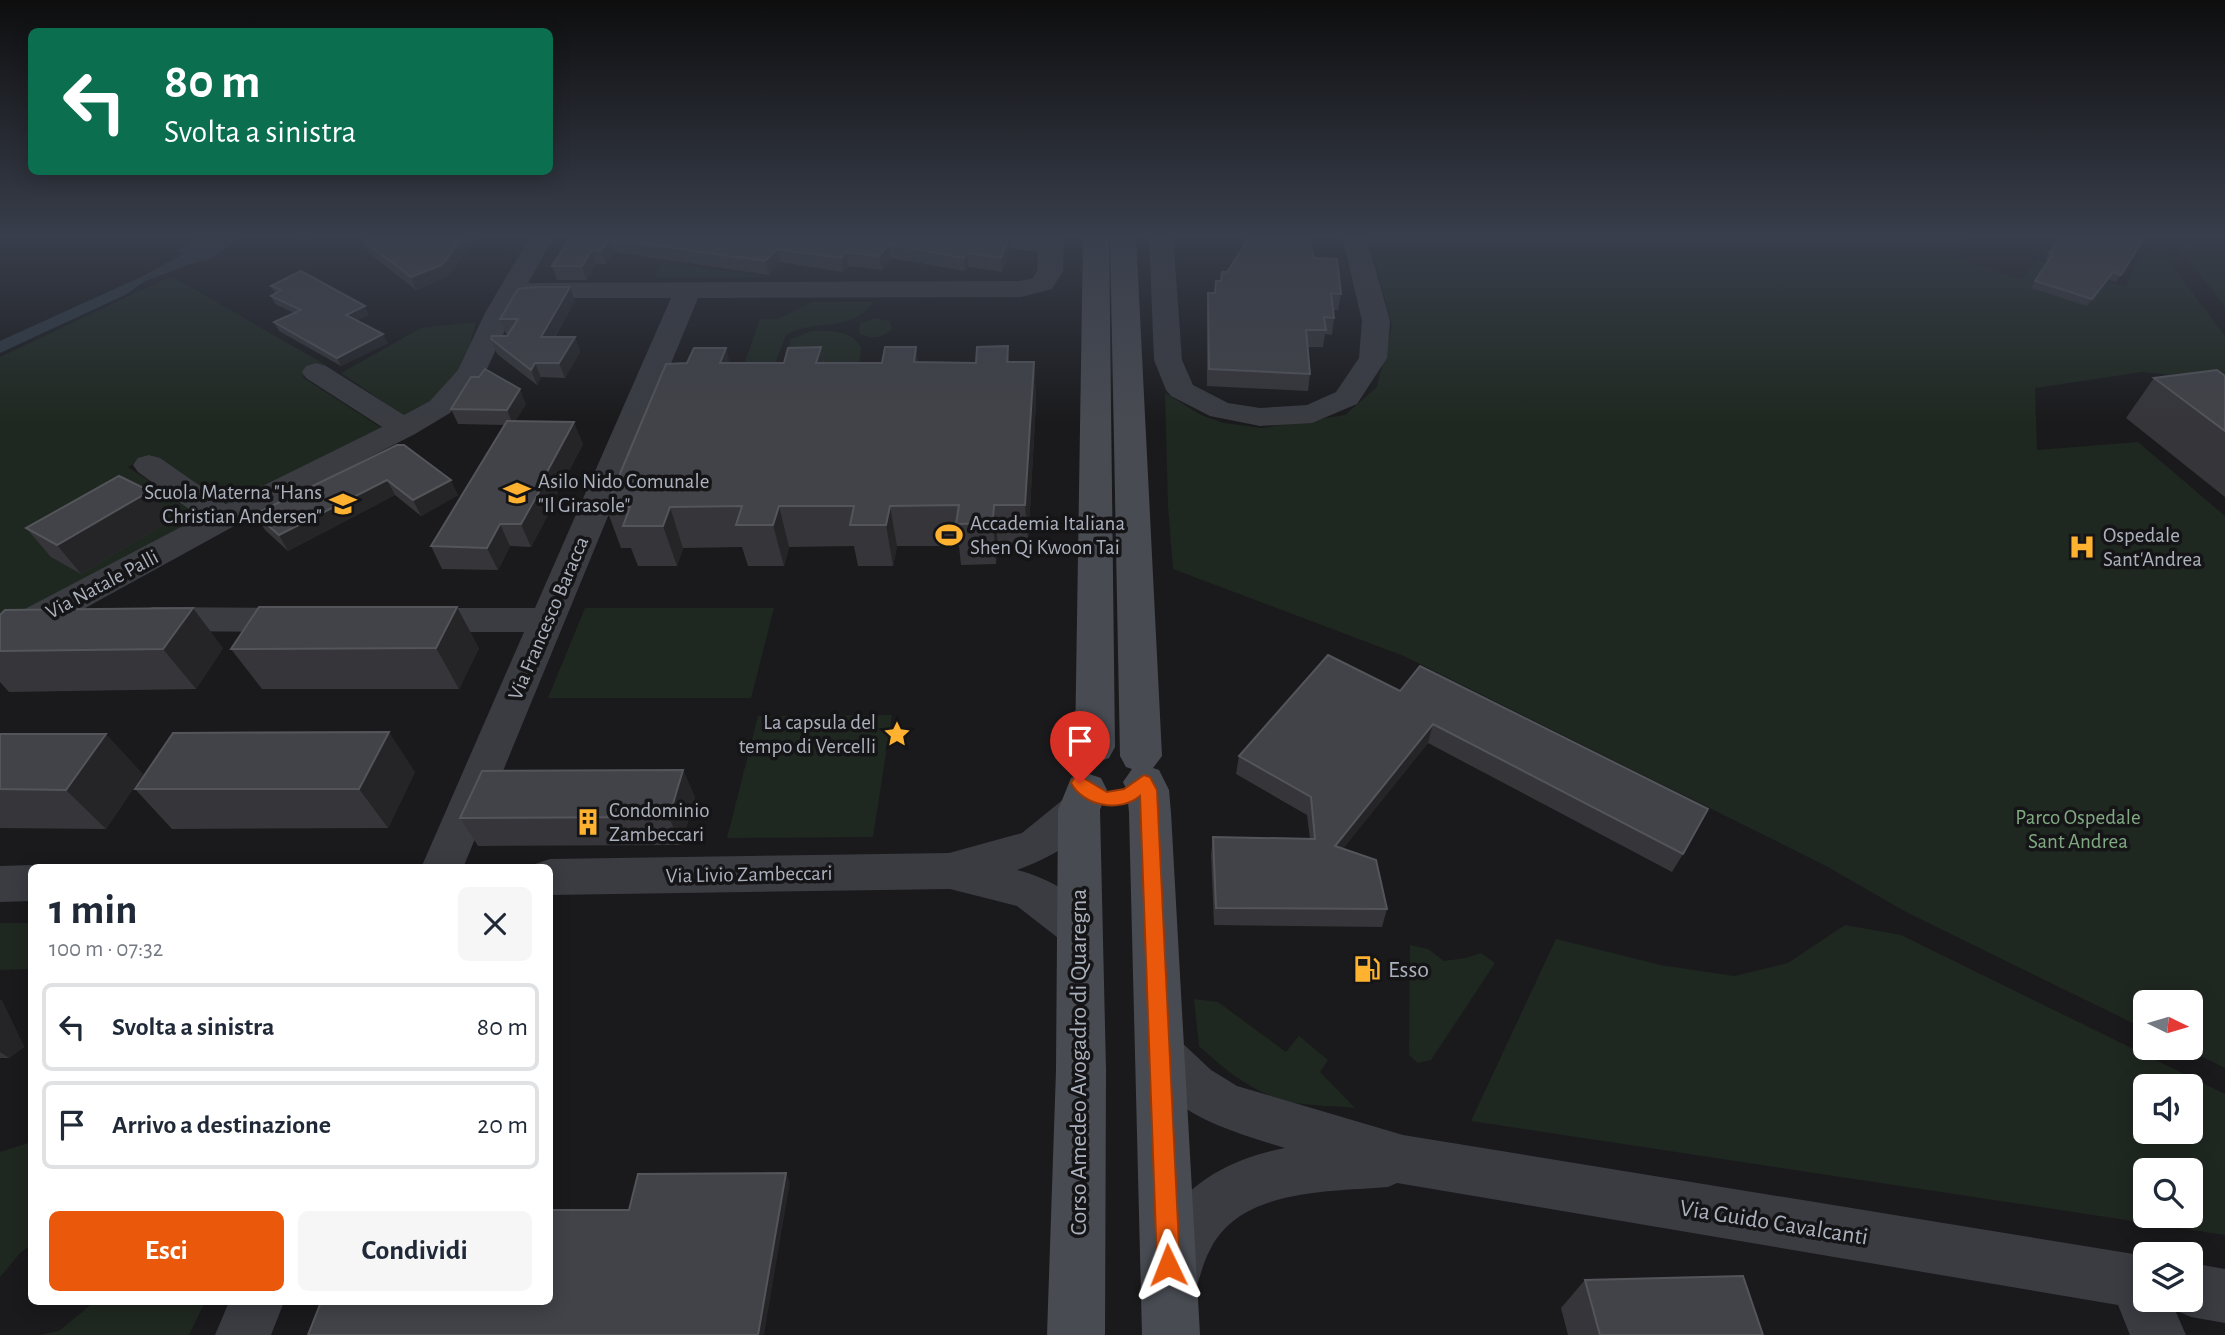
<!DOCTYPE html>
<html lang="it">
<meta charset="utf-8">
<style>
body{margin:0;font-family:"Alegreya Sans",sans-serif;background:#f6f6f7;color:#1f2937;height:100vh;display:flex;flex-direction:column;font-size:26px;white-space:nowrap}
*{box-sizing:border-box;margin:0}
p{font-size:23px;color:#747a83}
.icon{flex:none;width:38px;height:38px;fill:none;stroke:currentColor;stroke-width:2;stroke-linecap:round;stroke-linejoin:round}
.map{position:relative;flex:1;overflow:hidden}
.panel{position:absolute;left:28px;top:864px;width:525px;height:441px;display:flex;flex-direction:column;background:#fff;border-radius:10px;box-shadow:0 4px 18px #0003}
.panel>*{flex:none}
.banner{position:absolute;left:28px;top:28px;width:525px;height:147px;border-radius:10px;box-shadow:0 4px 18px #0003;background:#0b6e4f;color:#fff;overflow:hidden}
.needle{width:46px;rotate:95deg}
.controls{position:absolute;left:2133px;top:990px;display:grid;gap:14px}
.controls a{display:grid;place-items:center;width:70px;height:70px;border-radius:10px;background:#fff;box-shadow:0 4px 18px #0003;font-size:35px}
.pin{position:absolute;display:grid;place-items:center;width:60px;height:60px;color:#fff;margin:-72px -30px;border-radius:50% 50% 50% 0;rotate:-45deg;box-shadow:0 0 7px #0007}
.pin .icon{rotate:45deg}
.me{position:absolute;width:77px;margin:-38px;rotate:358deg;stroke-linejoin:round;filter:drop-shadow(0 0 5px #0008)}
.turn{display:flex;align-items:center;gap:24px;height:147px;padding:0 21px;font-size:32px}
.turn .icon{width:91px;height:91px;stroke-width:2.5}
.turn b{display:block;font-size:49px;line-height:60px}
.round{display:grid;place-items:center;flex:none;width:74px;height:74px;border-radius:10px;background:#f6f6f7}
.summary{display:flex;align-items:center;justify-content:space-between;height:119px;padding:0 21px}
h1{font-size:42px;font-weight:700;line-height:52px}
.action{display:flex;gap:14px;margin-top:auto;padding:14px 21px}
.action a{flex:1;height:80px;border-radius:10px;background:#ea580c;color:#fff;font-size:28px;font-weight:700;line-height:80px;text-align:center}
.action a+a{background:#f6f6f7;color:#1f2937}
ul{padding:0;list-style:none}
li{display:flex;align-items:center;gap:21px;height:88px;margin:0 14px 10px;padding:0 7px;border:4px solid #e0e1e3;border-radius:10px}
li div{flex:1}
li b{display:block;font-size:26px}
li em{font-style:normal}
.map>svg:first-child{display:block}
</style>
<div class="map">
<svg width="2225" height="1335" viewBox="0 0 2225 1335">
<rect width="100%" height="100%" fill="#1a1a1c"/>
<g fill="#1f2820" fill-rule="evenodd">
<path d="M1368 235H1963L1957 258 2022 280 2038 260 2126 287 2140 253 2159 249 2225 336V380L2142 372 2035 388 2037 450 2138 442 2225 516V1068L2184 1048H2191V1003H2146L2145 1029 1906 912 1826 866 1404 656 1173 569 1168 506 1165 393 1201 415 1224 423 1262 428 1345 415 1377 387 1392 326Z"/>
<path d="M2185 243 2225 255V307L2180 249Z"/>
<path d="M664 262 770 277 654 278Z"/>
<path d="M171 276 326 365 302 377 385 430 232 507 151 455 128 467 206 519 0 627V357Z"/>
<path d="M812 302H874C848 335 818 317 786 335L775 364 737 385 760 319H778Z"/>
<path d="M875 318 889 321 892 329C883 338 870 340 859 333L860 324Z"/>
<path d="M476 322 462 374 432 403 406 417 341 373 421 328Z"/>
<path d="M812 331C830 330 853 330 861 348L859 366 783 364 791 339Z"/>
<path d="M585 608H774L751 698H548Z"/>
<path d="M892 715 873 837 727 838 758 716Z"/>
<path d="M0 923H31V969L0 970Z"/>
<path d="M1845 925 1901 935 2225 1094V1235L1471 1121 1556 939 1660 965 1734 976 1788 963ZM2146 1087H2191V1132H2146ZM2146 1171H2191V1216H2146Z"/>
<path d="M1410 945 1428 949 1444 961 1466 958 1481 953 1495 963 1431 1060 1418 1063 1409 1055Z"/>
<path d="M1194 999 1218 1002 1286 1052 1299 1036 1328 1060 1320 1072 1355 1108C1335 1106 1315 1106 1296 1103 1258 1097 1226 1071 1199 1046Z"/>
<path d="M31 1142V1245L20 1253 0 1277V1152Z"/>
<path d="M94 1302H205L189 1335H40L59 1331Z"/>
</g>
<path fill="#2e3a42" d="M205 235H244L205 262 202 260 145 281 125 295 0 353V341L141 277 180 256 183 253 175 251Z"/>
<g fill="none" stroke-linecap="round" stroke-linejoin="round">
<g fill="#3a3c42" fill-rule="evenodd">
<path d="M531 235H555L528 283 1020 281 1033 278 1037 271 1038 252 962 242 953 240 950 235H1064L1063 271 1052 289 1021 297 698 298 463 868H421L524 632H415L402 629 397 620 402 611 415 608H535L671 298H520L485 373 450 413 415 434 236 525 49 628 13 658 0 662V629L23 610 200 517 138 472 133 465 138 458 149 455 160 458 226 504 382 427 306 378 302 372 306 366 316 363 326 366 404 415 430 401 458 370 485 313Z"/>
<path d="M1149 235H1173L1182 360 1193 385 1228 403 1260 408 1307 405 1336 392 1359 358 1362 321 1342 235H1366L1390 321 1387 358 1357 404 1312 423 1260 426 1210 416 1171 396 1166 390 1154 360Z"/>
<path d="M153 607 301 608 314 611 319 620 314 629 301 632 153 631 140 628 135 619 140 610Z"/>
<path d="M1079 794 1093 798 1099 810C1083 841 1049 858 1017 870 1047 877 1087 899 1100 927L1094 941 1078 946 1062 941 1017 906 950 889 550 895V868H533L535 864 550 859 949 853 1022 833 1065 798Z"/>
<path d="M32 865 41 868H32V901L0 902V866Z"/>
<path d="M1161 1033 1178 1039 1211 1070 1237 1086 1403 1135 2146 1256V1300H2191V1263L2225 1269V1323L2191 1317 2175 1310 2186 1335H2130L2118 1305 1397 1183 1388 1187C1330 1192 1240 1188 1210 1250 1203 1262 1200 1278 1195 1291L1176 1299 1157 1291 1149 1272C1156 1253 1161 1233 1171 1216 1192 1177 1243 1156 1285 1148 1230 1131 1163 1113 1137 1055L1144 1039Z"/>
<path d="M229 1302H284L271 1335H215Z"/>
</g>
<g fill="#484b52" fill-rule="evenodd">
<path d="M1083 235H1109L1115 747 1109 758 1095 763 1081 758 1075 747Z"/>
<path d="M1110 235H1136L1162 756 1153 768 1159 770 1169 790 1171 813 1200 1335H1142L1129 813 1127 790 1123 782 1132 769 1126 767 1120 756Z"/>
<path d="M1086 773 1101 778 1107 790 1100 810 1106 1070 1105 1335H1047L1056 1070 1058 810 1071 778Z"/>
</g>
</g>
<g fill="#36363a">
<path d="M288 235H323L299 243Z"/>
<path d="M367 235H478L447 277 416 290 368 252 363 240Z"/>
<path d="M572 235 1009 237 1010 251 1002 272 968 267 965 271 891 258 882 270 849 266 843 272 780 262 769 275 614 252 606 264H596L587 280H557L552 266Z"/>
<path d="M2044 235H2146L2116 282 2109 280 2087 306 2031 288 2048 261 2044 260 2058 239Z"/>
<path d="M1314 258 1341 294 1338 310H1333L1334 318 1332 335 1325 334 1323 347H1307L1310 374 1308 391 1207 386V310L1208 293H1215L1221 281Z"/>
<path d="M271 286 369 315 356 320 388 343 341 366 279 331 274 322 294 313 275 304 271 296 275 294Z"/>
<path d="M575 301 555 337H575L580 352 565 378 541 377 537 385 497 354 491 339 507 336 508 334H506L500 319Z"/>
<path d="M1008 346 1009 362H1034L1036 401 1028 545H998L996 564 961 565 959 546H897L893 566H858L854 546 789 547 784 566H748L742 547 683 548 677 566H638L631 548H621L606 507 730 363H784L821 347 824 363H976Z"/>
<path d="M2225 376V497L2126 418 2154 378Z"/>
<path d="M526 404 515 421 583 444 552 503 553 505 531 547 510 546 498 570 442 569 431 546 505 425 458 424 451 409Z"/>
<path d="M397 445 458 495 421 516 395 495 288 551 265 530 255 514Z"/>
<path d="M150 491 171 520 81 574 51 557 26 528Z"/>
<path d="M0 615 223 648 196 689 9 692 0 682Z"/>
<path d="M479 648 459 689H262L231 649Z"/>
<path d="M1328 655 1683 854 1672 872 1428 743 1343 848 1387 909 1382 927 1214 925 1211 855 1213 837 1310 839 1307 815 1236 774 1239 756Z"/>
<path d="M0 734 143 774 106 829 0 828Z"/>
<path d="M683 770 695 798 681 845 478 846 460 818Z"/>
<path d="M415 772 388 828 172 829 135 789Z"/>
<path d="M0 1000 2 1001 24 1047 9 1058H0Z"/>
<path d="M1585 1280 1763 1335H1568L1561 1308Z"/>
</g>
<g fill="#252528">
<path d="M295 235H323L299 243Z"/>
<path d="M464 235H478L447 277 416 290 411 277Z"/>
<path d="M1009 237 1010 251 1002 272 1001 258Z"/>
<path d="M610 239 614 252 606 264 601 251Z"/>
<path d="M889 244 891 258 882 270 879 256Z"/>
<path d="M777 249 780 262 769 275 765 261Z"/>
<path d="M592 250 596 264 587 280 582 266Z"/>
<path d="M846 252 849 266 843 272 841 258Z"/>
<path d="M967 253 968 267 965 271 964 258Z"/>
<path d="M2113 272 2109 280 2087 306 2092 299Z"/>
<path d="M570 287 575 301 546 351 541 337Z"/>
<path d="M365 306 369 315 350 323 346 315Z"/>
<path d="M383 334 388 343 341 366 337 358Z"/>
<path d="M575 337 580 352 565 378 559 363Z"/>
<path d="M821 347 828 387 816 363Z"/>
<path d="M916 347 922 386 914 362Z"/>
<path d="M726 348 736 387 720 363Z"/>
<path d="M1034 362 1036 401 1028 545 1025 505Z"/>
<path d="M535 363 541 377 537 385 531 370Z"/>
<path d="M520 389 526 404 513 425 507 410Z"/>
<path d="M574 422 583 444 552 503 553 505 531 547 521 524 541 483Z"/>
<path d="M387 480 395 495 288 551 279 535Z"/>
<path d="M451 480 458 495 421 516 413 500Z"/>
<path d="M150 491 171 520 81 574 57 545Z"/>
<path d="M994 505 998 545 996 564 993 523Z"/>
<path d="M779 506 789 547 784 566 773 525Z"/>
<path d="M890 506 897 546 893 566 886 525Z"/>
<path d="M670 507 683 548 677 566 663 526Z"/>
<path d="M500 524 510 546 498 570 487 548Z"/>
<path d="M457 607 479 648 459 689 436 648Z"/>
<path d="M193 608 223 648 196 689 163 649Z"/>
<path d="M1433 724 1428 743 1331 864 1335 846Z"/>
<path d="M389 732 415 772 388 828 359 789Z"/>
<path d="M106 734 143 774 106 829 66 790Z"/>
<path d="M683 770 695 798 681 845 669 817Z"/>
<path d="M0 1000 2 1001 24 1047 9 1058 0 1052Z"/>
<path d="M786 1173 790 1182 764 1335H758Z"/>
</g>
<g fill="#424348" stroke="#53555a" stroke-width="2">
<path d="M367 235H464L442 265 411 277 363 240Z"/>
<path d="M572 235H993L1009 237 1001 258 967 253 964 258 889 244 879 256 846 252 841 258 777 249 765 261 610 239 601 251 592 250 582 266H552Z"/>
<path d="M1251 235H1308L1314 258 1337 259 1341 294 1331 293 1334 318 1324 317 1326 330H1306L1310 374 1209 369 1208 293H1215L1216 281H1221L1222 272H1227Z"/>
<path d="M2061 235H2146L2121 275 2113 272 2092 299 2035 281 2053 254 2049 253Z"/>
<path d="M301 271 365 306 346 315 383 334 337 358 274 322 301 310 271 296 281 290 271 286Z"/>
<path d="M536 287H570L541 337H575L559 363H535L531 370 491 339 492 336H507L518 319H500L518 289Z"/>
<path d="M1008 346 1007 362H1034L1025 505H994L993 523 956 524 959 505 890 506 886 525H850L854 506H779L773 525H736L742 506 670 507 663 526H623L630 507H606L666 364 687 363 694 348H726L720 363H784L788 348 821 347 816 363H882L885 347H916L914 362 976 363 977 347Z"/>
<path d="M485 369 520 389 507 410 451 409 471 377H479Z"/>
<path d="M2217 370 2225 376V431L2154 378Z"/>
<path d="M507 421 574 422 541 483H544L521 524H500L487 548 431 546Z"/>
<path d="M397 445H404L451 480 413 500 387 480 279 535 255 514Z"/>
<path d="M119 476 150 491 57 545 26 528Z"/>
<path d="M259 607H457L436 648 231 649Z"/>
<path d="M193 608 163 649 0 651V615L5 610Z"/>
<path d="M1328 655 1400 691 1420 666 1708 809 1683 854 1433 724 1335 846 1376 860 1387 909 1216 908 1213 837 1315 839 1311 797 1239 756Z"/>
<path d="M389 732 359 789H135L173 733Z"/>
<path d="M0 734H106L66 790 0 789Z"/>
<path d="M683 770 669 817 460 818 482 771Z"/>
<path d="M786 1173 758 1335H308L321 1302H550V1210H629L638 1174Z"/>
<path d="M1743 1276 1763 1335H1600L1585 1280Z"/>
</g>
<linearGradient id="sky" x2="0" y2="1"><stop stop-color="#0e0e0f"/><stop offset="0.56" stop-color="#383e4b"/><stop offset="1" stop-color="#383e4b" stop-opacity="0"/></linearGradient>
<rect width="2225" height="422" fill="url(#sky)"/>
<path fill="#ea580c" stroke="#983908" stroke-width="2" d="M1144 775 1150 777 1157 790 1180 1265 1177 1273 1168 1277 1160 1273 1157 1265 1140 796C1120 813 1083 806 1071 783L1074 778 1080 776 1107 792 1124 789Z"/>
<defs>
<symbol id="school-bare" viewBox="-9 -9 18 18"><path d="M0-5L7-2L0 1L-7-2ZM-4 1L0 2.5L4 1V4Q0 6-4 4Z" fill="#ffb22f" stroke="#151517" stroke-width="2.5" paint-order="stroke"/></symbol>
<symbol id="stadium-bare" viewBox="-9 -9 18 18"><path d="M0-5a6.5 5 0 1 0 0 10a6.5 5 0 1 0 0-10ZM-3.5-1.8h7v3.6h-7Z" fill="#ffb22f" stroke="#151517" stroke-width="2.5" paint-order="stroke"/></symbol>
<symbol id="hospital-bare" viewBox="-9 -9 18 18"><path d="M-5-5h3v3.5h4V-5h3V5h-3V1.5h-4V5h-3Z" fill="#ffb22f" stroke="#151517" stroke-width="2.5" paint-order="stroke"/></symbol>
<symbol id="sight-bare" viewBox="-9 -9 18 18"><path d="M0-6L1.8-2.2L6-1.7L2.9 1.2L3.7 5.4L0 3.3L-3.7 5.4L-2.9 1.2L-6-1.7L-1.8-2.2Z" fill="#ffb22f" stroke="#151517" stroke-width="2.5" paint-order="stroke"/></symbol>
<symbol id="building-bare" viewBox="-9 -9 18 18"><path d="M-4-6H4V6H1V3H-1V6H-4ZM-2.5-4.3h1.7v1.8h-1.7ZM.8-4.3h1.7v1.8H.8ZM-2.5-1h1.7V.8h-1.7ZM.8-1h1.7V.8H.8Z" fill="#ffb22f" stroke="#151517" stroke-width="2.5" paint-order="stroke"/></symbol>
<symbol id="fuel-bare" viewBox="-9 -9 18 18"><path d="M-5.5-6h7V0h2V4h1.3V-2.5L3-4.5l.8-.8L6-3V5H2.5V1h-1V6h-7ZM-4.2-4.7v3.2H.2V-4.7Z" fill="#ffb22f" stroke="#151517" stroke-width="2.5" paint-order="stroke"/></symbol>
</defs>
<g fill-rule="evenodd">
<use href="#school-bare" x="498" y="474" width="38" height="38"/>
<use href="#school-bare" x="324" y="485" width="38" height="38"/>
<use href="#stadium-bare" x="930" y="516" width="38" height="38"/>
<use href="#hospital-bare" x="2063" y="528" width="38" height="38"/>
<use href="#sight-bare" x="878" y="715" width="38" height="38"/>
<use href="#building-bare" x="569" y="803" width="38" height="38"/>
<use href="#fuel-bare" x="1348" y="950" width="38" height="38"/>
</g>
<g text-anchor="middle" stroke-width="7" stroke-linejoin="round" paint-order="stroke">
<g font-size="21" fill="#abb1bd" stroke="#151517" text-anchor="start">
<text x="538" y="488">Asilo Nido Comunale<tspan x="538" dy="24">"Il Girasole"</tspan></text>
<text x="322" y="499" text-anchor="end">Scuola Materna "Hans<tspan x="322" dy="24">Christian Andersen"</tspan></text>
<text x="970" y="530">Accademia Italiana<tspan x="970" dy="24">Shen Qi Kwoon Tai</tspan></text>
<text x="2103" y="542">Ospedale<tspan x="2103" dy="24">Sant'Andrea</tspan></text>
<text x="876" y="729" text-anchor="end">La capsula del<tspan x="876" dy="24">tempo di Vercelli</tspan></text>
<text x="609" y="817">Condominio<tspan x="609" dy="24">Zambeccari</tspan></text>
</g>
<g font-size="21" fill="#abb1bd" stroke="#151517">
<text transform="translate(102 584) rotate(-28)" y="7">Via Natale Palli</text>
<text transform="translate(548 618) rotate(-67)" y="7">Via Francesco Baracca</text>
<text transform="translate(749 874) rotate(-1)" y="7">Via Livio Zambeccari</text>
</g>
<g font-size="21" fill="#81a982" stroke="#151517">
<text x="2078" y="824">Parco Ospedale<tspan x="2078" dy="24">Sant Andrea</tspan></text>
</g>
<g font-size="24" fill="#abb1bd" stroke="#151517" text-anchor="start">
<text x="1388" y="977">Esso</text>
</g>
<g font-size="24" fill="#abb1bd" stroke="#151517">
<text transform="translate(1078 1062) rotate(-90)" y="8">Corso Amedeo Avogadro di Quaregna</text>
<text transform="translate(1774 1222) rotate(9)" y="8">Via Guido Cavalcanti</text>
</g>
</g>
</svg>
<div class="controls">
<a><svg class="needle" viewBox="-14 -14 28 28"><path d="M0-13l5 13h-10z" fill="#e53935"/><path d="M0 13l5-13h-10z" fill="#747a83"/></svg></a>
<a><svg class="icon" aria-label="sound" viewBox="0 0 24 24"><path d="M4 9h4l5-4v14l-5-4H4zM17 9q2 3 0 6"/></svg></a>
<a><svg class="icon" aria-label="search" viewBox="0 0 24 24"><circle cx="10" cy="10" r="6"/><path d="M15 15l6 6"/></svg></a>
<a><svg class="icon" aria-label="layers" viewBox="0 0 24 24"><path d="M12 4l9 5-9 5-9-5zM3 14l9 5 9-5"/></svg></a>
</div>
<div class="pin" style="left:1080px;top:783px;background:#d93025"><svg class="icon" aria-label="arrive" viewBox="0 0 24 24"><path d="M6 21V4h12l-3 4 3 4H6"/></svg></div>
<svg class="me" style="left:1168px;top:1265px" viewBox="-20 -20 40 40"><path d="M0-17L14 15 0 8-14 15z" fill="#ea580c" stroke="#fff" stroke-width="4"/></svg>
<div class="banner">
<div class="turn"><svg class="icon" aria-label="left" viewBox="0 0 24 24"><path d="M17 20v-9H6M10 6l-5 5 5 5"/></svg><div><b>80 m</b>Svolta a sinistra</div></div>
</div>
<section class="panel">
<div class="summary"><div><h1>1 min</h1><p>100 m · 07:32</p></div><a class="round"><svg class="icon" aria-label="close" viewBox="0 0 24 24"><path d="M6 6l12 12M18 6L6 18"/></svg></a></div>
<ul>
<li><svg class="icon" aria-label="left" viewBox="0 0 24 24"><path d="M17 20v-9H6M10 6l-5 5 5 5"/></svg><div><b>Svolta a sinistra</b></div><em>80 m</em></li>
<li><svg class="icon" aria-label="arrive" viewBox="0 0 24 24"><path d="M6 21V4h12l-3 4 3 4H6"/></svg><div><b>Arrivo a destinazione</b></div><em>20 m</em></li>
</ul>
<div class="action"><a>Esci</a><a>Condividi</a></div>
</section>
</div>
